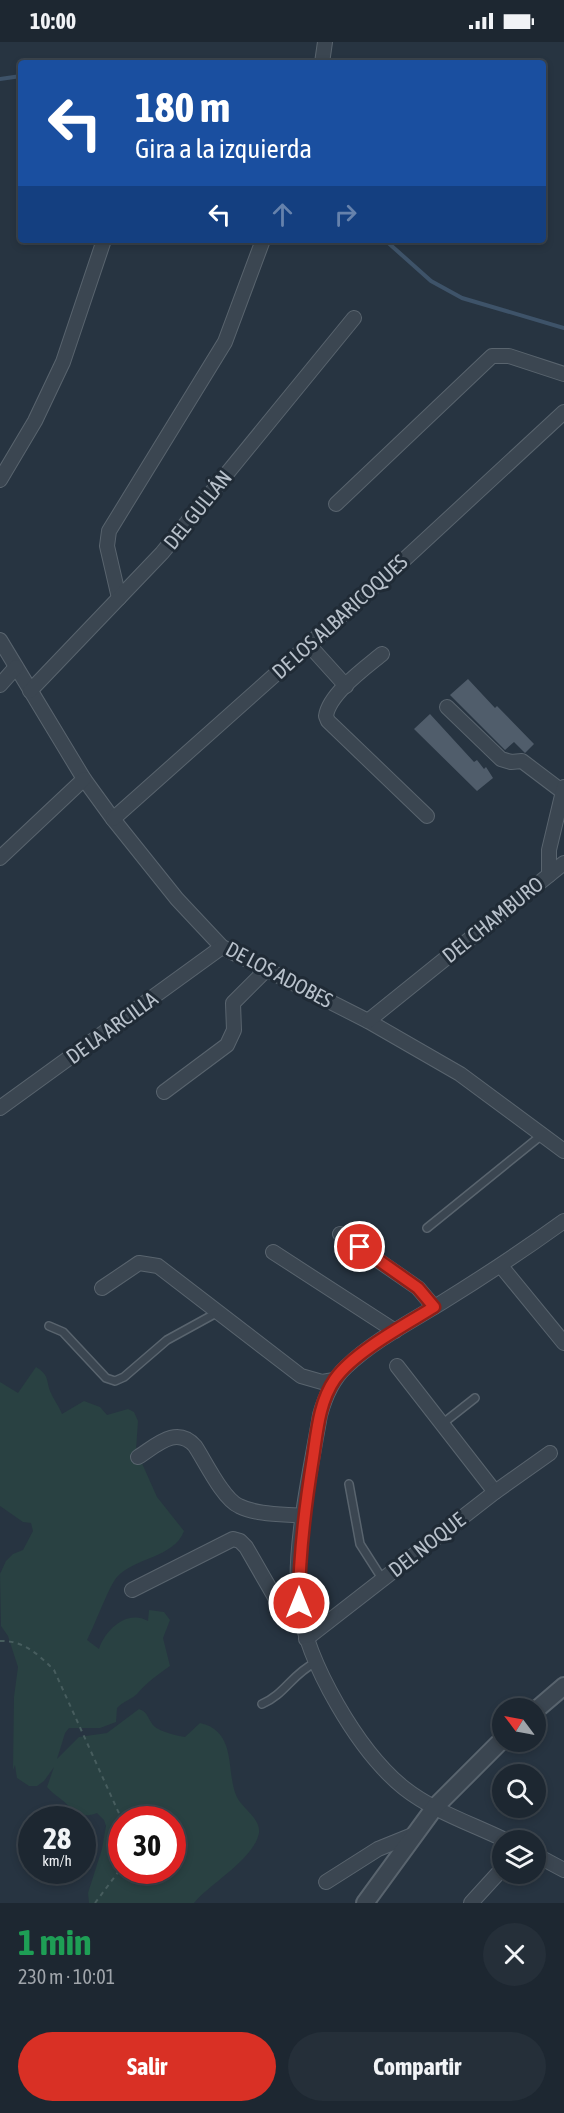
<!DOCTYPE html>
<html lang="es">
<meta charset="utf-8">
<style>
body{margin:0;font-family:"Asap Condensed",sans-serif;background:#252f39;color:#f1f3f6;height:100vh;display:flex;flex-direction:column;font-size:22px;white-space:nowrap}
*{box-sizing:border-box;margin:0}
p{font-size:20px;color:#a0a5ab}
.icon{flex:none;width:33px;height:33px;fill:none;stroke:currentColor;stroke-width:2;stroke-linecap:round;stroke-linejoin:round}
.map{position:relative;height:1861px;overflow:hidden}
.drawer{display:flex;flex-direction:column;background:#1d2731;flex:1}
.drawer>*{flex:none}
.guide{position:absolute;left:18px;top:18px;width:528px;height:183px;border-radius:6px;box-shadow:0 3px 9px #0003,0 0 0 2px #3b444d;background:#1a4fa0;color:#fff;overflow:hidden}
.needle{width:39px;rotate:302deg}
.buttons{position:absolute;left:492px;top:1656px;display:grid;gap:12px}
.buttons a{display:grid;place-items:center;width:54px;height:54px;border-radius:50%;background:#1d2731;box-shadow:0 3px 9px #0003,0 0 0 2px #3b444d;font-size:30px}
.speed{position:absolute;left:18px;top:1764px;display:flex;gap:12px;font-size:30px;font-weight:700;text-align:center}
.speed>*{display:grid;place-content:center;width:78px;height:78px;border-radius:50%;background:#1d2731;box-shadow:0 3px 9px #0003,0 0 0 2px #3b444d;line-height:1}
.speed small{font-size:15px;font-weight:400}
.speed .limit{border:9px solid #d22;background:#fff;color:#111}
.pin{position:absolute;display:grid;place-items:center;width:51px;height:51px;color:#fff;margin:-26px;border:3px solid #fff;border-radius:50%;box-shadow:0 2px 6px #0007}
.me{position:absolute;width:66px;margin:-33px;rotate:0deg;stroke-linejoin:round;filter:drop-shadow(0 0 4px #0008)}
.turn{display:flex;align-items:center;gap:21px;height:126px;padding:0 18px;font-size:27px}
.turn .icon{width:78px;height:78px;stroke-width:2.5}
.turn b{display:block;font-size:42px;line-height:51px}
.lanes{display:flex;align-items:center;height:57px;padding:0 18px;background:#0003;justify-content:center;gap:30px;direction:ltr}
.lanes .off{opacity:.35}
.round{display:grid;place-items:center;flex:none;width:63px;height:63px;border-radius:32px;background:#252f39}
.head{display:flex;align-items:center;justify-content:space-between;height:102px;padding:0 18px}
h1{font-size:36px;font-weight:700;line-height:45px;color:#1e9e55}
.button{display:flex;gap:12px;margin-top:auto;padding:12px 18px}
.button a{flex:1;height:69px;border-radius:36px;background:#d93025;color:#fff;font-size:24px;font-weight:700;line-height:69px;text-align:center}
.button a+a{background:#252f39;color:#f1f3f6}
.status{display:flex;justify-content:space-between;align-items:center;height:42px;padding:0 30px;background:#1d2731;direction:ltr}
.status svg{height:16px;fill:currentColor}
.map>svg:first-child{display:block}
</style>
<div class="status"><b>10:00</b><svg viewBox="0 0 49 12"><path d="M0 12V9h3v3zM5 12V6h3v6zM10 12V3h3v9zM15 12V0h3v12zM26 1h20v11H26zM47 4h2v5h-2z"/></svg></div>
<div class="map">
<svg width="564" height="1861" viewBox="0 0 564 1861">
<rect width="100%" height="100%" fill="#273441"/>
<path fill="#294142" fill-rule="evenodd" d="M36 1325C49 1333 46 1337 50 1349 53 1357 59 1364 62 1372L84 1359 100 1365 107 1373 128 1367 134 1370 138 1379 136 1408 157 1455 184 1489C174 1516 135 1515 117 1535 109 1544 94 1585 87 1598L99 1607C105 1588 127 1567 148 1579L149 1568 164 1570 170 1578 163 1596 170 1624C157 1633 146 1641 137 1652 132 1657 122 1660 117 1666L116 1680 100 1686H69L65 1691 57 1717 79 1695 107 1691 139 1667C149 1670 148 1679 155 1685 161 1690 178 1694 185 1695L200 1681C237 1689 226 1729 236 1753 241 1766 261 1776 259 1791 254 1817 211 1841 194 1861H89L88 1851 102 1807 106 1784 104 1778 97 1771C80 1778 74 1768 62 1758 57 1754 51 1750 47 1745L54 1725 44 1739 37 1744H29L17 1736 15 1723 13 1728 14 1655 18 1625 8 1594 1 1584 0 1532 6 1519 13 1512 23 1508 33 1489 31 1481 23 1480 0 1464V1340L18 1351ZM122 1778H172V1828H122Z"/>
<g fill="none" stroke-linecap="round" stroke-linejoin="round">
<g stroke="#3e5369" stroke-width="4">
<path d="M0 37 21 34"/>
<path d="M385 198 431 239 462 256 564 286"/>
</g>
</g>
<g fill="#505d6b">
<path d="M468 637 495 666 497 664 534 702 525 711 514 700 505 708 450 653Z"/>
<path d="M430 672 474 720 477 718 484 727 486 725 493 736 477 749 414 687Z"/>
</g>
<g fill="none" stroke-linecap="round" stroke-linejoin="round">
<defs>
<g id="service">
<path d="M427 1186 543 1092"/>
<path d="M49 1284 63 1290 106 1336 115 1339 124 1335 167 1298 218 1270"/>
<path d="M442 1382 475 1356"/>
<path d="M349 1442 360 1502 383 1538"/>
<path d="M262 1662C285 1652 291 1633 316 1620"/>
</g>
<g id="minor">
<path d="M322 21 325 0"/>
<path d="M0 438 35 379 63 320 104 198"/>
<path d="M336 462 492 314H509L564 332"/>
<path d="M119 556 107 504 109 489 225 300 263 198"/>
<path d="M0 598 84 737 113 777 177 857 222 905 368 979 460 1032 564 1109"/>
<path d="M309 603 346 644"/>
<path d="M382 612C365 626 329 652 326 674L328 679 427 774"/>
<path d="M0 643 16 625"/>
<path d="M30 649 162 511 354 276"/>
<path d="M447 665 501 717 511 720 522 719 563 750"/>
<path d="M113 777 406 516 564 370"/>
<path d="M0 816 84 737"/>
<path d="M549 833 564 821"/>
<path d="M368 979 549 833V808L564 745"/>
<path d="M164 1050 227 1003 234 988 233 961 265 929"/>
<path d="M0 1066 222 905"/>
<path d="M340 1192 418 1246 434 1265"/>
<path d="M273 1210 395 1289"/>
<path d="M501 1224 564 1301"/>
<path d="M102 1246 139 1221 158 1224 301 1334 322 1340 334 1338"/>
<path d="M397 1324 495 1450"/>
<path d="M138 1415C156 1404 176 1383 195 1404 205 1419 223 1457 239 1464 257 1473 284 1472 304 1474"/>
<path d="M132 1548 233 1497 240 1499 246 1505 280 1564 300 1569"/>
<path d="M306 1597 495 1450 550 1411"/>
<path d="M505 1798C472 1782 433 1769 404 1746 358 1709 307 1621 299 1563 292 1509 311 1427 320 1373 325 1355 332 1338 346 1325 373 1299 410 1280 441 1261 483 1235 524 1208 564 1179"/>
<path d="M536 1813 564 1828"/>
<path d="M326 1840 378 1807 415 1792"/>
<path d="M471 1861 502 1827"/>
</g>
<g id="tertiary">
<path d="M536 1668 564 1644"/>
<path d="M365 1861 435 1765 502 1698"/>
</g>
</defs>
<use href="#service" stroke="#59646e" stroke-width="10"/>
<use href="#minor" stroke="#59646e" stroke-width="16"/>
<use href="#tertiary" stroke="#59646e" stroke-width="20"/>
<g stroke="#475d5e" stroke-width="2" stroke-dasharray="4.5 4.5" stroke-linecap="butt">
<path d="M0 1599C23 1598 39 1613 54 1628L122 1778"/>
<path d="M95 1861 122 1825"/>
</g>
<use href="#service" stroke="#3b4651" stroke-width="7"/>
<use href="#minor" stroke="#3b4651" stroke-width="14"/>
<use href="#tertiary" stroke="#3b4651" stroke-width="16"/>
</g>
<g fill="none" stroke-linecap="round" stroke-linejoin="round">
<defs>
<path id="route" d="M299 1561C299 1512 305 1465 313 1416 317 1390 319 1360 335 1337 354 1310 405 1283 434 1265L418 1246 360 1205"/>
</defs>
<use href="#route" stroke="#8d1f18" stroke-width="15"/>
<use href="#route" stroke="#d93025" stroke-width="10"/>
</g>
<g text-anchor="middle" stroke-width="6" stroke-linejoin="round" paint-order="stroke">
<g font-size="21" fill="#b8c1cb" stroke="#202b36">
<text transform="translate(198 468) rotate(-51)" y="7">DEL GULLÁN</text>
<text transform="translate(340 575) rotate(-42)" y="7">DE LOS ALBARICOQUES</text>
<text transform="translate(493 878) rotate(-39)" y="7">DEL CHAMBURO</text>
<text transform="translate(279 933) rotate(28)" y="7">DE LOS ADOBES</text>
<text transform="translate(112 986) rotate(-36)" y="7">DE LA ARCILLA</text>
<text transform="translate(427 1503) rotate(-38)" y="7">DEL NOQUE</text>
</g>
</g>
</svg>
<div class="buttons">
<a><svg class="needle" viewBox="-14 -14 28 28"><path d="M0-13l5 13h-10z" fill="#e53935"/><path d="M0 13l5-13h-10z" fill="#a0a5ab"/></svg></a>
<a><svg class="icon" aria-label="search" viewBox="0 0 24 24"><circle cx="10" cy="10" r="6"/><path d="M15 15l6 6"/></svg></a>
<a><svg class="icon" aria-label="layers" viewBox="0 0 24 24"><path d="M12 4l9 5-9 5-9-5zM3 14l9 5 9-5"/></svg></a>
</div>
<div class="speed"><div>28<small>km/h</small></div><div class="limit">30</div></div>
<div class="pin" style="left:360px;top:1205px;background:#d93025"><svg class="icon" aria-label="arrive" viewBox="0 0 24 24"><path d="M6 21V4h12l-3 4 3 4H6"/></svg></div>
<svg class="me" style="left:299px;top:1561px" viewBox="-20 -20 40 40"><circle r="17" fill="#d93025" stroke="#fff" stroke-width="3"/><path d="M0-11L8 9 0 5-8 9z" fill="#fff"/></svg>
<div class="guide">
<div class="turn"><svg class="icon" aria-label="left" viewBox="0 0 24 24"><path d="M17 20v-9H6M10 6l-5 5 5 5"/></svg><div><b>180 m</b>Gira a la izquierda</div></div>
<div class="lanes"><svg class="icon" aria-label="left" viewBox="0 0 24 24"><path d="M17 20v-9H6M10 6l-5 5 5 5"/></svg><svg class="icon off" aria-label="ahead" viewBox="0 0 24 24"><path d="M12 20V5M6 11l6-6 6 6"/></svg><svg class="icon off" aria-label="right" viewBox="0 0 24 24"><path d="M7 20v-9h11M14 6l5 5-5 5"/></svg></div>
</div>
</div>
<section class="drawer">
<div class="head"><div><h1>1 min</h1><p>230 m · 10:01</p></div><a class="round"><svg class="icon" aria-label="close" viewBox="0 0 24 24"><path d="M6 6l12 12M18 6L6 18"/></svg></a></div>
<div class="button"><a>Salir</a><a>Compartir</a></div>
</section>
